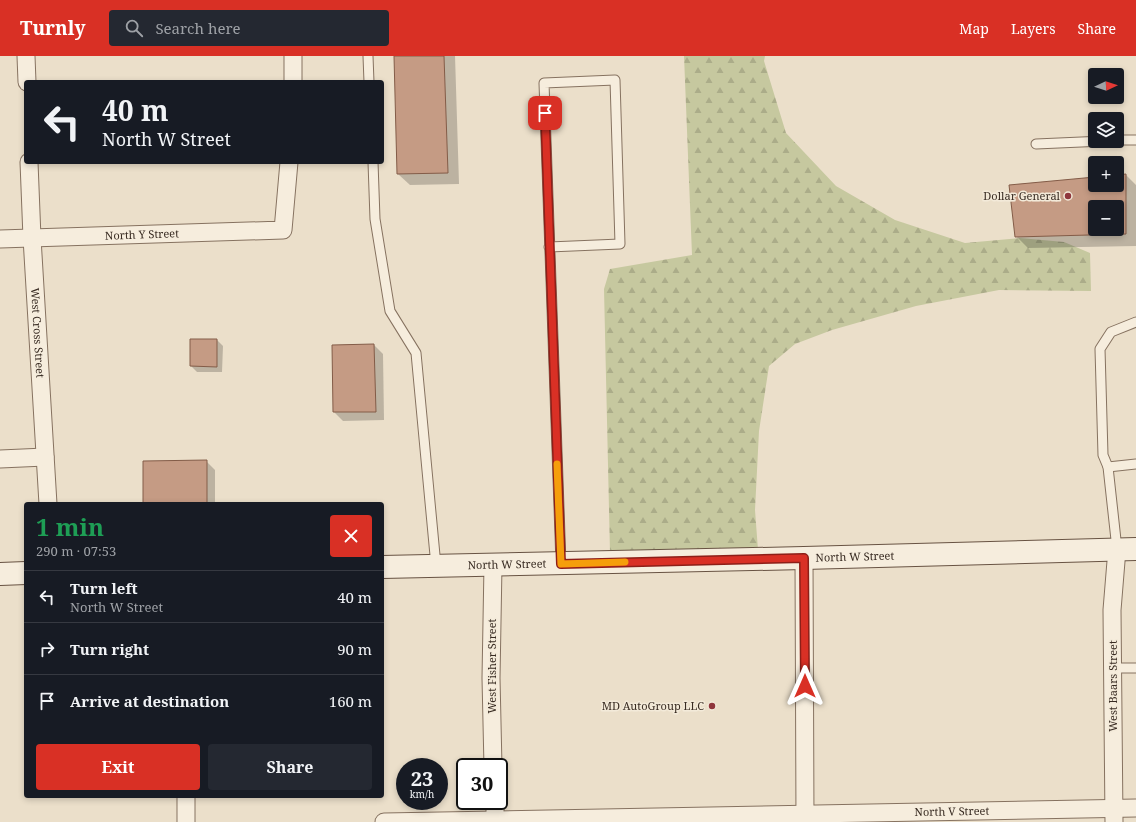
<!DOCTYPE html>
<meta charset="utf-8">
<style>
body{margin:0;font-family:"Noto Serif",serif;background:#242831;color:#f1f3f6;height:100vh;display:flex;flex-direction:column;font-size:15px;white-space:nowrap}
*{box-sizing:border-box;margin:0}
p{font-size:13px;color:#9ea1a6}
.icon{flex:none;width:22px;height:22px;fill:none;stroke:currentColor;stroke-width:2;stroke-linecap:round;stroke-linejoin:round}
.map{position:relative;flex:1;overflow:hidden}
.panel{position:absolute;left:24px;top:446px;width:360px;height:296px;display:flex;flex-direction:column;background:#171b24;border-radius:4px;box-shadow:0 2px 6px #0003}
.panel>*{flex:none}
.guide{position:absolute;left:24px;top:24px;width:360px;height:84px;border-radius:4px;box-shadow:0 2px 6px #0003;background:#171b24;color:#f1f3f6;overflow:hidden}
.needle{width:26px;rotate:86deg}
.buttons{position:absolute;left:1088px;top:12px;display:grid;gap:8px}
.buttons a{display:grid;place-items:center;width:36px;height:36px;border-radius:4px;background:#171b24;box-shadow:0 2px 6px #0003;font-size:20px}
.speed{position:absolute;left:396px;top:702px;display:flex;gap:8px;font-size:20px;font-weight:700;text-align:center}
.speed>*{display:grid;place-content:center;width:52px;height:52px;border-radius:50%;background:#171b24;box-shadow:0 2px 6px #0003;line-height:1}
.speed small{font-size:10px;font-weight:400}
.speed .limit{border:2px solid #111;border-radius:6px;background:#fff;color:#111}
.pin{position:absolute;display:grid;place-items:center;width:34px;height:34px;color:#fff;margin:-17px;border-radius:8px;box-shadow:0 2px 6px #0006}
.me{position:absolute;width:44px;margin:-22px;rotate:0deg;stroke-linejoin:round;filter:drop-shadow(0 0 3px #0008)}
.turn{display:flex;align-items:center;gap:14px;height:84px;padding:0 12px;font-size:18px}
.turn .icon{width:52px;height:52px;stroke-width:2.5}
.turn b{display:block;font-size:28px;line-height:34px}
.round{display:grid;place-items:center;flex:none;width:42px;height:42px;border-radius:4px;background:#242831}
.head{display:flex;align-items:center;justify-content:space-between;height:68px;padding:0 12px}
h1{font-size:24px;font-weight:700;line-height:30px;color:#1e9e55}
.primary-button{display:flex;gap:8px;margin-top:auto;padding:8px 12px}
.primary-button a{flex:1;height:46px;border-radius:4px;background:#d93025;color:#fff;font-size:16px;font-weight:700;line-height:46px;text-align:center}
.primary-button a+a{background:#242831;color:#f1f3f6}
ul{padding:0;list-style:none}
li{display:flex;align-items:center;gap:12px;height:52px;padding:0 12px;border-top:1px solid #363941}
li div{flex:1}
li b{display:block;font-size:15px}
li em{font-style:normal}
header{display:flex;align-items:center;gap:24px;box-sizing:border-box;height:56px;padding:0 20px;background:#d93025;color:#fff}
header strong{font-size:19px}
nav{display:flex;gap:22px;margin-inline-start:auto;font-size:14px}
.search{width:280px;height:36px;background:#242831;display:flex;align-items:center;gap:10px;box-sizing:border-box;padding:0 14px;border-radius:4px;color:#9ea1a6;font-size:15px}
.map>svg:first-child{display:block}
</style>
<header>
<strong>Turnly</strong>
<div class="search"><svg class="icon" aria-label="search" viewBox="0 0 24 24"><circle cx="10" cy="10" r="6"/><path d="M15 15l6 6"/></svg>Search here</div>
<nav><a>Map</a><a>Layers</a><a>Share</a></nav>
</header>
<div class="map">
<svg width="1136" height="766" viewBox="0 0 1136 766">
<defs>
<pattern id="forest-firs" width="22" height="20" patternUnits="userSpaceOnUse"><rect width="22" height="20" fill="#c6c89f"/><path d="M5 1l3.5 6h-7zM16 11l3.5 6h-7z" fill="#abac89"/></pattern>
</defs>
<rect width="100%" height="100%" fill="#ebdfca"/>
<path fill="url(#forest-firs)" d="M684 0H765L764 5 786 77 836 130 895 164 965 187 1020 182 1064 186 1090 197 1091 235 999 234 916 250 832 274 795 288 769 310 759 375 755 454 758 494 610 497 604 233 610 213 692 199Z"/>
<g fill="#0003" fill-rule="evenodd">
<path d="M395 0H455L459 128 410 129 398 118Z"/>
<path d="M1126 119 1136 129V190L1028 192 1016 180 1095 122V129H1117V120ZM1095 151H1117V173H1095Z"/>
<path d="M217 284 223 290 222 316H197L191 310Z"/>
<path d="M333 289H374L383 298 384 364 343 365 334 356Z"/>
<path d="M206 405 215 414V448H144Z"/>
</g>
<g fill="#c59b84" stroke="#835c48" fill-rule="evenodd">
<path d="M394 0H444L448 117 397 118Z"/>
<path d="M1126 118V178L1015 181 1009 129 1095 121V129H1117V119ZM1095 151H1117V173H1095Z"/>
<path d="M190 283H217V311L190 310Z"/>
<path d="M374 288 376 356H333L332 289Z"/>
<path d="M207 404V448H143V405Z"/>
</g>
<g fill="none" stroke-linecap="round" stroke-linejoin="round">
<defs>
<g id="lane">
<path d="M368 0 369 26"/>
<path d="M1117 84H1136"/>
<path d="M1036 88 1104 85"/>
<path d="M373 106 375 163 390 255 416 297 436 510"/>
<path d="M549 191 620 188 615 24 544 27 561 508"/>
<path d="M1108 411 1136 408"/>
<path d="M1117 493 1108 411 1103 399 1100 293 1111 276 1136 266"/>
<path d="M1113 612H1136"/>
</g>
<g id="street">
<path d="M26 0 27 26"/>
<path d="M293 26V0"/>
<path id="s1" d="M29 106 32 182 48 448"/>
<path id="s2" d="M0 183 283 174 289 106"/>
<path d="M0 403 45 401"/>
<path d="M804 502 805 766"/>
<path d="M493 509 491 622 493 711"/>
<path d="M186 740V766"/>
<path d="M495 745V766"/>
<path id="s3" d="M384 766 1136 752"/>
<path d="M1114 766 1112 554 1117 493"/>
</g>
<g id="secondary">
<path id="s4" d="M382 511 804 502 1136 493"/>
<path d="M0 518 26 517"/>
</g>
</defs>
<use href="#lane" stroke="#867260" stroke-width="11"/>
<use href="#street" stroke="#867260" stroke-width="19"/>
<use href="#secondary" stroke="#685343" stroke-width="24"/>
<use href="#lane" stroke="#f6eddd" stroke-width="9"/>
<use href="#street" stroke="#f6eddd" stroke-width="17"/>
<use href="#secondary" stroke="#f6eddd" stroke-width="22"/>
</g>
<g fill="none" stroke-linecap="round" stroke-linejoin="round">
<defs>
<path id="route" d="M545 57 561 508 804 502 805 630"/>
</defs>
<use href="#route" stroke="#8d1f18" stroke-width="10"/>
<use href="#route" stroke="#d93025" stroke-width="7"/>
<path stroke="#f59e0b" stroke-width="7" d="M557 408 561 508 625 506"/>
</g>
<g fill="#8f363c" stroke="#f3ead9" stroke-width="1.5">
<circle cx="1068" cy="140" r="4"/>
<circle cx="712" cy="650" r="4"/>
</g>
<g text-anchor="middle" stroke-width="3" stroke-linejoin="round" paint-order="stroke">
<g font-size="11" fill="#382b22" stroke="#f3ead9" text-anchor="end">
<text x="1060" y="144">Dollar General</text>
<text x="704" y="654">MD AutoGroup LLC</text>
</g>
<g font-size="11" fill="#382b22" stroke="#f3ead9">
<text dy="4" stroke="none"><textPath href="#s2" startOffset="142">North Y Street</textPath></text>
<text dy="4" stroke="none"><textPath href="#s1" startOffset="171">West Cross Street</textPath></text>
<text dy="4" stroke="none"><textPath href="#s4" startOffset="473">North W Street</textPath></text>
<text dy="4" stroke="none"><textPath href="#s4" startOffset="125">North W Street</textPath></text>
<text transform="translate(492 610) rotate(-90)" y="4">West Fisher Street</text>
<text transform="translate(1113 630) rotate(-90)" y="4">West Baars Street</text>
<text dy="4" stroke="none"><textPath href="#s3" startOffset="568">North V Street</textPath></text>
</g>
</g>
</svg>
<div class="buttons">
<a><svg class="needle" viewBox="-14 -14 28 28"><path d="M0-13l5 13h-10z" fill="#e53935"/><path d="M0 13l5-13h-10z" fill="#9ea1a6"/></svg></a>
<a><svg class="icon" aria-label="layers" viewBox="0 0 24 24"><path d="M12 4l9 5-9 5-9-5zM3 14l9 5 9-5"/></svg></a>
<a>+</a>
<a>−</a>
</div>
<div class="speed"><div>23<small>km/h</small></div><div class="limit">30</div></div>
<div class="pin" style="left:545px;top:57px;background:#d93025"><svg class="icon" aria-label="arrive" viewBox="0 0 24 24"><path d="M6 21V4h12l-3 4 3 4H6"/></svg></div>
<svg class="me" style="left:805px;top:630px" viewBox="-20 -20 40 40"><path d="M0-17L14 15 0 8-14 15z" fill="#d93025" stroke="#fff" stroke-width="4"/></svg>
<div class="guide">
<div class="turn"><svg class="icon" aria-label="left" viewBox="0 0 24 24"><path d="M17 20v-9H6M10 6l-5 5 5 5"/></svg><div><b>40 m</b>North W Street</div></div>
</div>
<section class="panel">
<div class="head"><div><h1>1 min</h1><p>290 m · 07:53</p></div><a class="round" style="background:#d93025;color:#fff"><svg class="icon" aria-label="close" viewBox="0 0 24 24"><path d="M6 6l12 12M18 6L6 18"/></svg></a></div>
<ul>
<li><svg class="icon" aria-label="left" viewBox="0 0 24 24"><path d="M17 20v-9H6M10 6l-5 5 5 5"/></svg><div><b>Turn left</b><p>North W Street</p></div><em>40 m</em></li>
<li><svg class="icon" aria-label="right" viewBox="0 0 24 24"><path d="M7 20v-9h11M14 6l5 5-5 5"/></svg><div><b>Turn right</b></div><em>90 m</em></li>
<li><svg class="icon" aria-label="arrive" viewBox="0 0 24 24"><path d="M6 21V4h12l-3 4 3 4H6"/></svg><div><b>Arrive at destination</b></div><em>160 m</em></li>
</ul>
<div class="primary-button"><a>Exit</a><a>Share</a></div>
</section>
</div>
